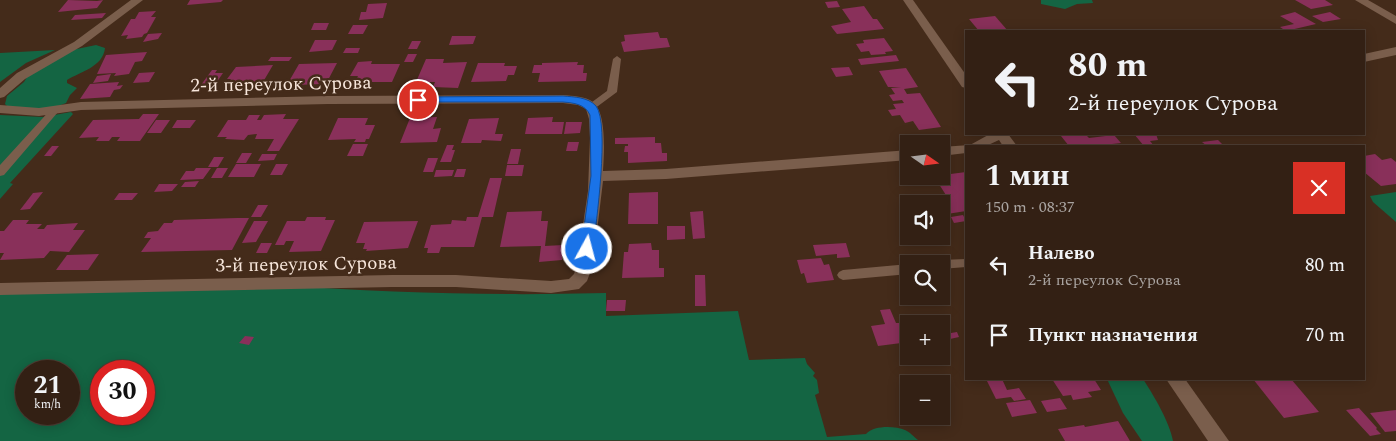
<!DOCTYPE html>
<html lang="ru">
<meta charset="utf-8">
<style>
body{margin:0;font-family:Spectral,serif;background:#3b281d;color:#f1f3f6;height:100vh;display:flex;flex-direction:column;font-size:19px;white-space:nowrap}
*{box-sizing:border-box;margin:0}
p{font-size:16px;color:#a9a3a0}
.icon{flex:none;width:28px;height:28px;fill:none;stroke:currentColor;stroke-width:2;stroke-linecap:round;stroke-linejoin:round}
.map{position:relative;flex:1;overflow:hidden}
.details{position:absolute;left:965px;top:145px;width:400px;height:235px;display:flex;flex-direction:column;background:#332014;border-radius:0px;box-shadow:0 2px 12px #0003,0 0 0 1px #4e3e34}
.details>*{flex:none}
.hud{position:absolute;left:965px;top:30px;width:400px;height:105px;border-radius:0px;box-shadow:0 2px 12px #0003,0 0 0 1px #4e3e34;background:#332014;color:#f1f3f6;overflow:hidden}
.needle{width:32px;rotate:104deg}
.tools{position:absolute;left:900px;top:135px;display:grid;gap:10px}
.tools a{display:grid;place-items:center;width:50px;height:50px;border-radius:0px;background:#332014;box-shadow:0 2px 12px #0003,0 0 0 1px #4e3e34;font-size:25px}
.speed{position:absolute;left:15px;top:360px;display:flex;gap:10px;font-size:25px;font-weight:700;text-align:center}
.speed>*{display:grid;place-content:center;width:65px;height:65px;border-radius:50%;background:#332014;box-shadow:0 2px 12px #0003,0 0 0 1px #4e3e34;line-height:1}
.speed small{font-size:12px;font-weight:400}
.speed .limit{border:8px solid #d22;background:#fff;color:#111}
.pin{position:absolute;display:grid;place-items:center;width:42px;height:42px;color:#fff;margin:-21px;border:2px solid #fff;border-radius:50%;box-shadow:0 1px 5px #0007}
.me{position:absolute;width:55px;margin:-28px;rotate:7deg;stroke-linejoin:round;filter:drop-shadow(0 0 4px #0008)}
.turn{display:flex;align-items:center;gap:18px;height:105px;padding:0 20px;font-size:22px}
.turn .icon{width:65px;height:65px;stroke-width:2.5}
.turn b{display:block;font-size:35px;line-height:42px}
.round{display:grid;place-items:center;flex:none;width:52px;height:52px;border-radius:0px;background:#3b281d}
.headline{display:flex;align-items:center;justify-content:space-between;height:85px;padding:0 20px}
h1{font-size:30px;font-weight:700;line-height:38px}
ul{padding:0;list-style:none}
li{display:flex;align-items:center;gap:15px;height:70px;padding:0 20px}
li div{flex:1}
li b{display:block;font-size:19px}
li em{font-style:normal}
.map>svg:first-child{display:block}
</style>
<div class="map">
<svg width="1396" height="441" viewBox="0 0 1396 441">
<rect width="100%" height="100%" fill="#442b1a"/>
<g fill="#146543" fill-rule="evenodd">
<path d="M1041 0H1092L1093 3 1077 4 1065 9 1041 4Z"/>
<path d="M96 45 105 48C103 67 80 72 67 80V83L77 88 70 95 66 103 48 110 7 106 5 104 7 96 24 82 30 72 72 50Z"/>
<path d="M55 50 26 63 0 82V53Z"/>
<path d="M71 112 73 114 10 183 13 184 0 199V115L43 117Z"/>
<path d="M1396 192V222L1373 202 1370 196Z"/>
<path d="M279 285C387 293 497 296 606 293V316L738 311 749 360 805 358 807 364 815 373 813 376 817 380 819 393 815 395 827 437 866 434C874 425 895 426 905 430 910 432 914 437 918 440L0 441V292ZM26 371H69V414H26ZM101 371H144V414H101Z"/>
<path d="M1107 379H1143C1154 396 1169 421 1173 441H1142L1123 413Z"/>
</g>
<g fill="#89305a">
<path d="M68 0 97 1 103 0 97 8 58 12Z"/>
<path d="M190 0H223L221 2 187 5Z"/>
<path d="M1295 0H1325L1333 5 1311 9Z"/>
<path d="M837 1 840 7 828 8 825 2Z"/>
<path d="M387 3 383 18 359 20 361 12H366L368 4Z"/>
<path d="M864 6 873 19H877L884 29 837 34 833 29 831 26 851 22 842 9Z"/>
<path d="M156 11 151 17H156L147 33 144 34 142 37 126 39 128 35 121 36 131 19H135L139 12Z"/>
<path d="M1295 12 1316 24 1286 31 1280 27 1294 24 1280 16Z"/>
<path d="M1330 12 1341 19 1323 22 1312 16Z"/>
<path d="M106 13 102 18 71 20 75 15Z"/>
<path d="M995 16 1008 31H979L969 19Z"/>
<path d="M314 23H329L326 30H311Z"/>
<path d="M353 25H368L363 34H348Z"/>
<path d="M658 32 660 38H667L670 47 624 52 621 42 625 41 624 35Z"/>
<path d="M162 33 158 39 143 42 148 34Z"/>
<path d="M452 36H476L473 44 449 45Z"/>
<path d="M884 38 893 51 885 52 886 54 871 55 869 51 861 52 856 44 864 43 863 40Z"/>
<path d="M315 40H337L332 50 309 52Z"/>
<path d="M412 41H421L417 49H408Z"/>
<path d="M346 48H360L358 53H343Z"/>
<path d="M147 52 142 61 135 62 129 74 114 76 116 73 97 74 106 55Z"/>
<path d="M408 54H417L413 62H404Z"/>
<path d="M896 55 899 61 861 65 858 59Z"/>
<path d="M271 57H292L289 61H268Z"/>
<path d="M426 59H444L443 63 467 62 458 88 433 87 435 82H416Z"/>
<path d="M372 61 371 64H400L392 82H355L358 76H350L358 62Z"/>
<path d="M578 62 577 65H584L583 73H587L586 81 538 82 540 73H532L534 65H542V63Z"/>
<path d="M337 63 327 82 322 84 296 85 298 83H288L299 64Z"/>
<path d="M478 63H505L504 66H517L514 75H508L506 81 471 82Z"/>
<path d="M273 65 263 82 228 83 231 79H227L236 67Z"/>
<path d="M849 67 853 75 836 77 831 68Z"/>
<path d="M906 68 918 87 904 89 907 94 920 93 941 127 919 130 913 121 905 123 900 115 892 116 888 110 896 109 893 104 904 103 902 100 893 101 889 95 895 94 891 88 901 87H888L879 71Z"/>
<path d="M212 70H217L215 73H223L212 89H198Z"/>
<path d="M155 72 149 82 133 83 139 73Z"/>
<path d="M111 74 108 81 93 83 97 76Z"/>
<path d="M119 82 117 86 123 85 120 89 114 90 110 97 80 99 90 84Z"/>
<path d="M143 114H159L140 141H117L120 137H112L109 141H96L99 137 79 138 93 120 139 119Z"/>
<path d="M286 114 283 119H299L279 151H267L274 139H255L257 134 248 135 244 140 225 139 227 137H217L228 120H246L249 115H260L257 120H261L264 115Z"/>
<path d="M437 117 433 129 441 128 437 142 400 143 410 118Z"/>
<path d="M553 117 552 122H564L562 134H525L528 118Z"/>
<path d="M338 118H368L365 125H375L369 139H366L365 142H354L356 139 328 140Z"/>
<path d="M499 118 495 134H503L501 141 482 140 481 143H461L469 119Z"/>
<path d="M156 120H170L161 133H147Z"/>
<path d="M177 120H196L190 128H172Z"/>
<path d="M566 122H582L580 133 564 134Z"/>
<path d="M1068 134H1085L1089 138 1114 135 1121 143 1094 146H1069L1061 136Z"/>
<path d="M1134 134H1156L1158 140 1150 141 1154 146H1144Z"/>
<path d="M655 137V143H661L662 153H667V161L628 163V152H624L625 146H628V144H615V138Z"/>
<path d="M1218 140 1224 146H1207L1202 142Z"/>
<path d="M568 142H579L577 151H566Z"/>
<path d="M353 144H368L363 156H347Z"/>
<path d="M447 145H454L452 150H455L451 162H440Z"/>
<path d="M52 146H59L51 156H44Z"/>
<path d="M511 149H521L518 164H507Z"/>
<path d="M242 153H252L246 163H236Z"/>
<path d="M262 154H277L274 160 258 161Z"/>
<path d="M1375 154 1382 160 1391 158 1396 162V184L1381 186 1364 172V156Z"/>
<path d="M214 157H224L218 167H208Z"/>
<path d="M428 158H438L433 172H423Z"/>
<path d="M236 164H261L254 177H228Z"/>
<path d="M276 164H288L282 175H270Z"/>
<path d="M507 165H524L522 176H505Z"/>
<path d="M196 168H211L203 179 180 180 186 171H194Z"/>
<path d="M217 168H228L222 178H211Z"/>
<path d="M457 169H466L464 177H454Z"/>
<path d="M436 170H454L452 176 434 177Z"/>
<path d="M966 172V211L947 214 942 204 951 203 937 181 946 180 943 175Z"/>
<path d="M490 178H502L493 217H482L474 247H441L439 253H427L428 248H424L431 225 451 224 452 220 466 221 467 217H478Z"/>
<path d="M199 181 195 187H181L185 182Z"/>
<path d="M159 184H178L172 191 154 192Z"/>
<path d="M43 192 30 209 20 210 33 193Z"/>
<path d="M658 192V224H628L629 193Z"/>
<path d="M119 193H138L132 200H114Z"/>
<path d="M258 205H268L261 217H251Z"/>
<path d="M542 211 541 221H548L545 246 563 245 562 260 539 262 541 246 500 247 507 212Z"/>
<path d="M703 211 705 238 693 239 690 212Z"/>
<path d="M963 215 966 221 954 223 951 217Z"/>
<path d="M307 217H326L325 220H335L321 251 289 252 294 241H286L284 245H275L287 221H305Z"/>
<path d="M237 218H249L232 250 141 252 151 238H144L148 232 158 231 164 223H172L174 220Z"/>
<path d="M13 220H29L26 224H42L37 229H44L47 225 78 223 73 230H85L69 252 50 251 44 258 0 260 4 253H0V231H4Z"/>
<path d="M254 221H268L256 242 242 243Z"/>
<path d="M418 221 408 248 366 251 367 249H363L365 243H356L364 222Z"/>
<path d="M667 226H685V239L667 240Z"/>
<path d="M261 243H272L267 253H256Z"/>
<path d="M651 243 652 250H659V268H664V277L622 278 624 252H628L629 244Z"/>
<path d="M846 243 850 257 837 258V254L816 256 813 245Z"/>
<path d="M99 254 88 270H56L67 255Z"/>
<path d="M821 258 824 265 829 264 834 280 807 283 804 273 801 274 797 260Z"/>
<path d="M695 275H705L706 306H695Z"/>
<path d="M607 300H626L625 311H606Z"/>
<path d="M890 309 896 323H899L900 326 909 325V342L878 346 871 326 885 324 880 310Z"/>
<path d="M945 320 951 333 957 332 959 337 941 341V324H925Z"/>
<path d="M245 336 254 337 249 345 239 343Z"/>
<path d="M986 379H1002L1007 390 1019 388 1026 399 1014 401 1011 397 996 399Z"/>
<path d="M1052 379H1094L1101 390 1088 392 1092 397 1073 400 1071 395 1063 396Z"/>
<path d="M1253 379H1291L1319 412 1284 418Z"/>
<path d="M1060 398 1067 409 1047 412 1041 401Z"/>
<path d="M1030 400 1037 413 1012 417 1006 403Z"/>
<path d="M1359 408 1377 428 1376 429 1381 434 1370 436 1346 410Z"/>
<path d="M1396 410V431L1385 432 1370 413Z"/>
<path d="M1118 421 1130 441H1065L1058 429 1084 425 1085 427Z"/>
</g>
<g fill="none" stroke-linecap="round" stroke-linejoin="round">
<g fill="#7a5e4c" fill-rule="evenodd">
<path d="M617 56 621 59 617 92 594 109H588L586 107 588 105 607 91 613 59Z"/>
<path d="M55 107 60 110 58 112 4 175 0 176V165L52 108Z"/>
<path d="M966 259V267L941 269V264H936L941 260Z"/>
<path d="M909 264V274L843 280 839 278 837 275 839 272 843 270Z"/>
</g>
<g fill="#7a5e4c" fill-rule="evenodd">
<path d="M131 0H143L82 46 25 79 4 97 0 98V88L17 73 74 42Z"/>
<path d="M903 0H913L966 75V88L962 87Z"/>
<path d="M1355 0H1368L1396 16V24Z"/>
<path d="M1396 47V55L1364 62V54Z"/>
<path d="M563 95C573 96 585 96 593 102 607 113 604 155 603 171L666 169 909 150V160L666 179 603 181 593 265 587 281 579 289 551 293 456 287H392L0 295V283L392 275H456L551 281 569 279 574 274 577 265 588 191 590 138 589 119 586 109 578 105 563 103 328 104 81 110 39 116 0 113V105L39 108 81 102 328 96Z"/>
<path d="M990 134H1008L1017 146H1003L999 140 986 146H966V153L941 156V147L970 145Z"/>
<path d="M1166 379H1185L1229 441H1208Z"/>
</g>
</g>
<path fill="#1a73e8" stroke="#114b97" d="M563 96C574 97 588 97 596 106 610 124 596 224 593 249L587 253 581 249 591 176 590 115C585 104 574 103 563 102H418L413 100 418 97Z"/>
<g text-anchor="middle" stroke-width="5" stroke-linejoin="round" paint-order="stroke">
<g font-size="19" fill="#f8e7dc" stroke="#442b1a">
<text transform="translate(281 83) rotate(-1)" y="7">2-й переулок Сурова</text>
<text transform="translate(306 263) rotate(-1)" y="7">3-й переулок Сурова</text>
</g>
</g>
</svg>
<div class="tools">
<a><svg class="needle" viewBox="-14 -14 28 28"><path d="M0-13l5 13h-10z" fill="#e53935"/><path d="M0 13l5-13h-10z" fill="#a9a3a0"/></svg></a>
<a><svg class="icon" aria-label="sound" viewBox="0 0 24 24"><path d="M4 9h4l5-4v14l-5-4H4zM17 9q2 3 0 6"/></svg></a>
<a><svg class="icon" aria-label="search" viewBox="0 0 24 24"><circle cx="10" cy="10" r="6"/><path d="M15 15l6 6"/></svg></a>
<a>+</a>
<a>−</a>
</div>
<div class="speed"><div>21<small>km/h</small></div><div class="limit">30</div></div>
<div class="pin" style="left:418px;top:100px;background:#d93025"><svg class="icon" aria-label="arrive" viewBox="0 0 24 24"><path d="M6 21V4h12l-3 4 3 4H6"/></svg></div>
<svg class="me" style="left:587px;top:249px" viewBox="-20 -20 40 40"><circle r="17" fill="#1a73e8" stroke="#fff" stroke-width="3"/><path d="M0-11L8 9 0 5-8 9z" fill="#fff"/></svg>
<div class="hud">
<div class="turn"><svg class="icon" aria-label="left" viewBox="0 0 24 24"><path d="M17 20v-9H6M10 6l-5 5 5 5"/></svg><div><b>80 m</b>2-й переулок Сурова</div></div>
</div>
<section class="details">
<div class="headline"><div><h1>1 мин</h1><p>150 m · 08:37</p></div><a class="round" style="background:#d93025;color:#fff"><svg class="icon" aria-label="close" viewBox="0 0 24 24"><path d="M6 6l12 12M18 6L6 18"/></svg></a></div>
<ul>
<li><svg class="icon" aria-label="left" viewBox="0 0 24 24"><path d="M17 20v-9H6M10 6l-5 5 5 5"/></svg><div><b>Налево</b><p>2-й переулок Сурова</p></div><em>80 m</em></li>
<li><svg class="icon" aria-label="arrive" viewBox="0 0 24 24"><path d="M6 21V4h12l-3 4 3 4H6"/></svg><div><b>Пункт назначения</b></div><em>70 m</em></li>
</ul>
</section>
</div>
